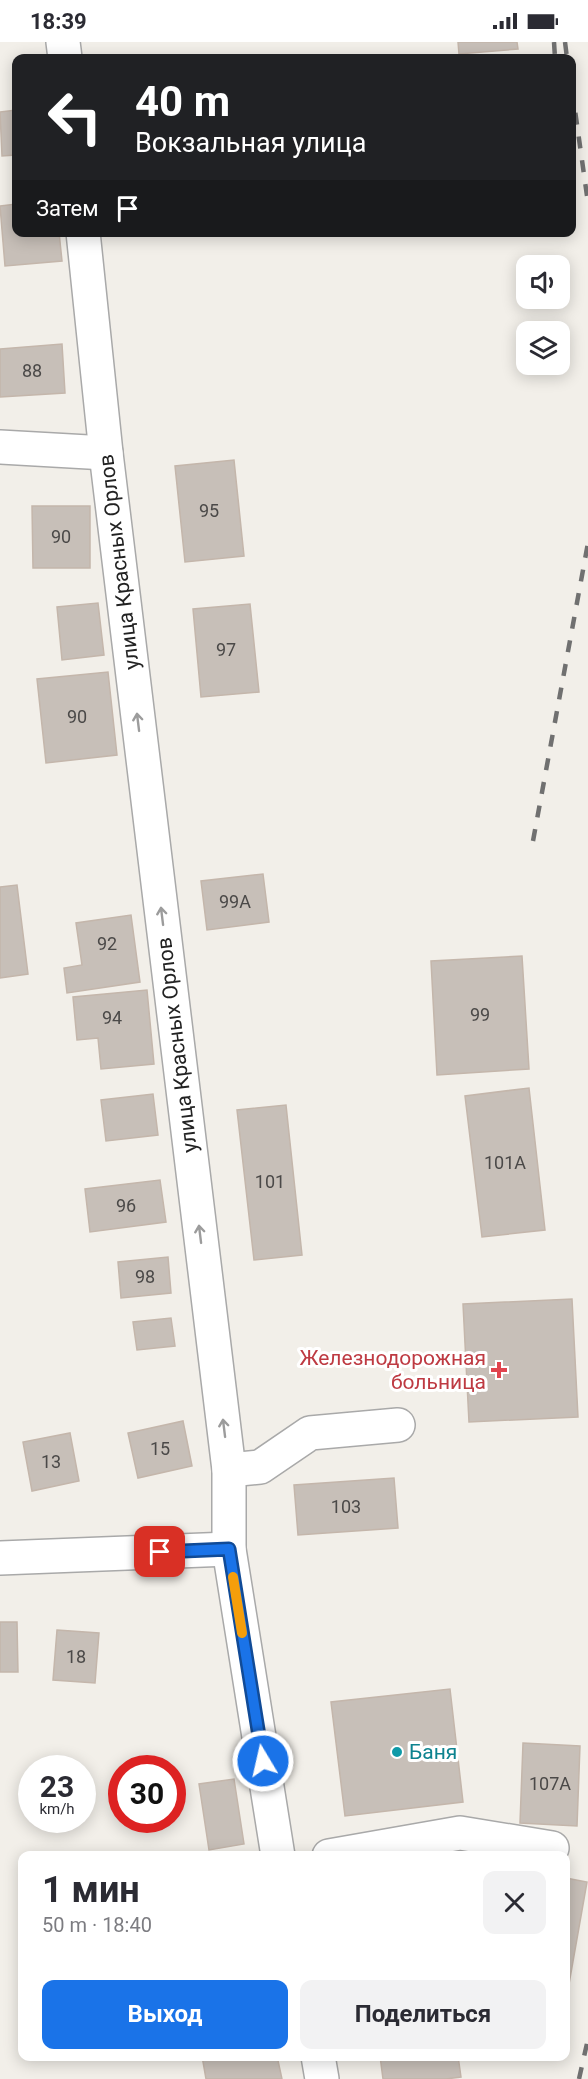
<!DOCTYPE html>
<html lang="ru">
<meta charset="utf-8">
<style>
body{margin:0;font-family:Roboto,sans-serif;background:#f2f2f3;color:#2b2b33;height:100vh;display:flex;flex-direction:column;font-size:22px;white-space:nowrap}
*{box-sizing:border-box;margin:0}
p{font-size:20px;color:#7c7c81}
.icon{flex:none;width:33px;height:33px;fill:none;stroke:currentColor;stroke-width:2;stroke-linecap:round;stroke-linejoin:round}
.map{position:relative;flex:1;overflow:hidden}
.side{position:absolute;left:18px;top:1809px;width:552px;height:210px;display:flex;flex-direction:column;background:#fff;border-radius:12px;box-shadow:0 3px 15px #0003}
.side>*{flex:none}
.guide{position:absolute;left:12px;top:12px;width:564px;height:183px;border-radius:12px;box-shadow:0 3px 15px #0003;background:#202124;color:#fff;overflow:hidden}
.buttons{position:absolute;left:516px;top:213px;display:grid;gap:12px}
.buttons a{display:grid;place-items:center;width:54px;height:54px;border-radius:12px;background:#fff;box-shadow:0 3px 15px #0003;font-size:30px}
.speed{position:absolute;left:18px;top:1713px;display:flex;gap:12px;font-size:30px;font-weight:700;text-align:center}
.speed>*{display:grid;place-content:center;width:78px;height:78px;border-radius:50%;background:#fff;box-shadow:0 3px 15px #0003;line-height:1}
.speed small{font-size:15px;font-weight:400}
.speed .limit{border:9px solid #d22;background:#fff;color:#111}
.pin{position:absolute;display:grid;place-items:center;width:51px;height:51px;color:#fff;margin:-26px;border-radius:12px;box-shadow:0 3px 9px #0006}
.me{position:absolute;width:66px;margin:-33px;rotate:351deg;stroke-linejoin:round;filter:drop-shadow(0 0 4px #0008)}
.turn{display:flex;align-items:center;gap:21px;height:126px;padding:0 24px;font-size:27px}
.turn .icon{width:78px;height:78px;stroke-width:2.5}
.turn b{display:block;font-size:42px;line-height:51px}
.then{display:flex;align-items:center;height:57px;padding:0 24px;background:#0003;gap:12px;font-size:22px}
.round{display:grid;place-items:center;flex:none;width:63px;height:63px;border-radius:12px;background:#f2f2f3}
.overview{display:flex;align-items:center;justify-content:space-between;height:102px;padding:0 24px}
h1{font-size:36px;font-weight:700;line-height:45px}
.action{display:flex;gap:12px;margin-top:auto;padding:12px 24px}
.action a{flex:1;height:69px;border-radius:12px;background:#1a73e8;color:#fff;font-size:24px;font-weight:700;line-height:69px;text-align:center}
.action a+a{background:#f2f2f3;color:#2b2b33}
.status{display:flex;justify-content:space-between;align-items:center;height:42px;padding:0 30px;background:#fff;direction:ltr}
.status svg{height:16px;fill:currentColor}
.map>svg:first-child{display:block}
</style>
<div class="status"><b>18:39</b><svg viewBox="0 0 49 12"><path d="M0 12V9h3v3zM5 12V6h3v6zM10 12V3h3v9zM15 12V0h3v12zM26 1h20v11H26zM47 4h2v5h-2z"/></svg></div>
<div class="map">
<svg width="588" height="2037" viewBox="0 0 588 2037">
<rect width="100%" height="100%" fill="#f2efe9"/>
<g fill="#c7bfb8" stroke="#c4b6ab" stroke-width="1.5">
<path d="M458 0H517L518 7 459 12Z"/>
<path d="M16 68V113L2 114 0 70Z"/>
<path d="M16 162V190H59L62 219 5 224 0 164Z"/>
<path d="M62 302 65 351 0 355V307Z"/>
<path d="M234 418 244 514 185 520 175 424Z"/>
<path d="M32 464H90V526H33Z"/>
<path d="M98 561 104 613 62 618 57 565Z"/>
<path d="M250 562 259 650 201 655 193 567Z"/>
<path d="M108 630 117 713 46 721 37 637Z"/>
<path d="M263 832 269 880 207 888 201 839Z"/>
<path d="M17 843 28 932 0 936V845Z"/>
<path d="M131 873 140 940 67 951 64 926 82 923 76 881Z"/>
<path d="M522 914 529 1027 437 1033 431 919Z"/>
<path d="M147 948 154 1022 101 1027 98 996 77 998 73 955Z"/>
<path d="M529 1046 545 1188 482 1195 465 1054Z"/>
<path d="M153 1052 158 1093 106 1099 101 1058Z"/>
<path d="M286 1063 302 1213 254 1218 237 1068Z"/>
<path d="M160 1138 166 1180 90 1190 85 1147Z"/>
<path d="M168 1215 171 1251 121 1256 118 1220Z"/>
<path d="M572 1257 578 1375 469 1380 463 1262Z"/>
<path d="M171 1276 175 1304 137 1308 133 1280Z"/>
<path d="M183 1379 192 1424 138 1436 128 1391Z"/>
<path d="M70 1391 79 1439 32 1449 23 1400Z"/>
<path d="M394 1436 398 1486 298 1493 294 1443Z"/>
<path d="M0 1580H17L18 1630H0Z"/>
<path d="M57 1588 99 1591 95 1641 53 1638Z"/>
<path d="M450 1647 463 1760 345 1774 331 1660Z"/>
<path d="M523 1701 580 1704 577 1784 520 1781Z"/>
<path d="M234 1737 244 1802 209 1808 199 1742Z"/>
<path d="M566 1836 587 1840 566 1959Z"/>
<path d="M202 2014H277L282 2037H206Z"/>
<path d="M380 2014H458L461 2035 446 2037H383Z"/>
</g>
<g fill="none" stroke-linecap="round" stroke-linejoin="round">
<defs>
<g id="minor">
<path d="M63 0 65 16"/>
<path d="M83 190 106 411 229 1428V1507L278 1814"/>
<path d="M0 405 106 411"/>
<path d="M229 1428 260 1425 310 1391 398 1383"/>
<path d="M0 1516 229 1507"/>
<path d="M329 1814 460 1791 552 1806"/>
<path d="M318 2014 322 2037"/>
</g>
</defs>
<use href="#minor" stroke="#a9a9a9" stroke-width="36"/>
<use href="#minor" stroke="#fff" stroke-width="33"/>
<g stroke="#707070" stroke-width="4.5" stroke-dasharray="12 12" stroke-linecap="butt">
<path d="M554 0 555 16"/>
<path d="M565 0 567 16"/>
<path d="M572 47 588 161"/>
<path d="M533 799 588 501"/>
<path d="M579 2037 588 1997"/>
</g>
</g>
<defs><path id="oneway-shaft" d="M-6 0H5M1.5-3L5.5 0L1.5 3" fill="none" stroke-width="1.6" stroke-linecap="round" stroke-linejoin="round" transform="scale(1.5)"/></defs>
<g stroke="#9c9c9c">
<use href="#oneway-shaft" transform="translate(138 680) rotate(-97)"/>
<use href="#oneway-shaft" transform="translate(162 874) rotate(-97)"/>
<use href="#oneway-shaft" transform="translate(200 1192) rotate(-97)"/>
<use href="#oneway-shaft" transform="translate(224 1386) rotate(-97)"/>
</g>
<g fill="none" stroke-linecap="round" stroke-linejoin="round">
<defs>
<path id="route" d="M160 1510 229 1507 263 1719"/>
</defs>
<use href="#route" stroke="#114b97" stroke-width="15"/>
<use href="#route" stroke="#1a73e8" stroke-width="10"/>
<path stroke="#f59e0b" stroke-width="10" d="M233 1535 242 1591"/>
</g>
<path fill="#e0444e" stroke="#fff" stroke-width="2" d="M496 1319h6v6h6v6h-6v6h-6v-6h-6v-6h6z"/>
<circle fill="#0f9aa8" stroke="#fff" stroke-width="2" cx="397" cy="1710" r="6"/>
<g text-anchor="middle" stroke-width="6" stroke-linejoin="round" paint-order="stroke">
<g font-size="18" fill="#4b4948">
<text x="32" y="335">88</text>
<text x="209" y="475">95</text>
<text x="61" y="501">90</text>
<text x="226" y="614">97</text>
<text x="77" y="681">90</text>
<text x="235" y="866">99А</text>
<text x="107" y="908">92</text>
<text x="480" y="979">99</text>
<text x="112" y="982">94</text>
<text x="505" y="1127">101А</text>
<text x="270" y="1146">101</text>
<text x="126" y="1170">96</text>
<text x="145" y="1241">98</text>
<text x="160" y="1413">15</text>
<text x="51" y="1426">13</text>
<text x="346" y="1471">103</text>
<text x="76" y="1621">18</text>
<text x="550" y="1748">107А</text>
</g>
<g font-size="21" fill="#222" stroke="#fff">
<text transform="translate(119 520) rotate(-97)" y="7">улица Красных Орлов</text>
<text transform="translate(177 1003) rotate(-97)" y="7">улица Красных Орлов</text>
</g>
<g font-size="21" fill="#be3a42" stroke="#fff" text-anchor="end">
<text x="486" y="1323">Железнодорожная<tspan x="486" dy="24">больница</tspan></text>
</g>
<g font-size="21" fill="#0d838f" stroke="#fff" text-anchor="start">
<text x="409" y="1717">Баня</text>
</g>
</g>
</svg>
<div class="buttons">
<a><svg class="icon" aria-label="sound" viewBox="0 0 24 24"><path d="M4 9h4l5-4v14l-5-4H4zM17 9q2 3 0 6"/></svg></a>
<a><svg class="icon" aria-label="layers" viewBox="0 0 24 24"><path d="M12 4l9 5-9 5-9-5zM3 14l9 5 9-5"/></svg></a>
</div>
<div class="speed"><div>23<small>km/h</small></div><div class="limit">30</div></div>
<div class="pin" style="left:160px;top:1510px;background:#d93025"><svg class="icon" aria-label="arrive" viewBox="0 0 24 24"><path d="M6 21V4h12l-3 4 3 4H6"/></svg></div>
<svg class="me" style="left:263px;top:1719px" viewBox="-20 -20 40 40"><circle r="17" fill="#1a73e8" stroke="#fff" stroke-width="3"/><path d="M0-11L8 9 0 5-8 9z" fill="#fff"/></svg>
<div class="guide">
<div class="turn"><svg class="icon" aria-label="left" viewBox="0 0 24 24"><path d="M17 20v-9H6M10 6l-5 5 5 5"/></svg><div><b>40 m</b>Вокзальная улица</div></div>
<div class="then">Затем<svg class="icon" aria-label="arrive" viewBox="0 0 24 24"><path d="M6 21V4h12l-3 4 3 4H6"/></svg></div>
</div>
<section class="side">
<div class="overview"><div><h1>1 мин</h1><p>50 m · 18:40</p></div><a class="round"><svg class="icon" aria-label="close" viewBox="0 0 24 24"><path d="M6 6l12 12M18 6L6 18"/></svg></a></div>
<div class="action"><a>Выход</a><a>Поделиться</a></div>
</section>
</div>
